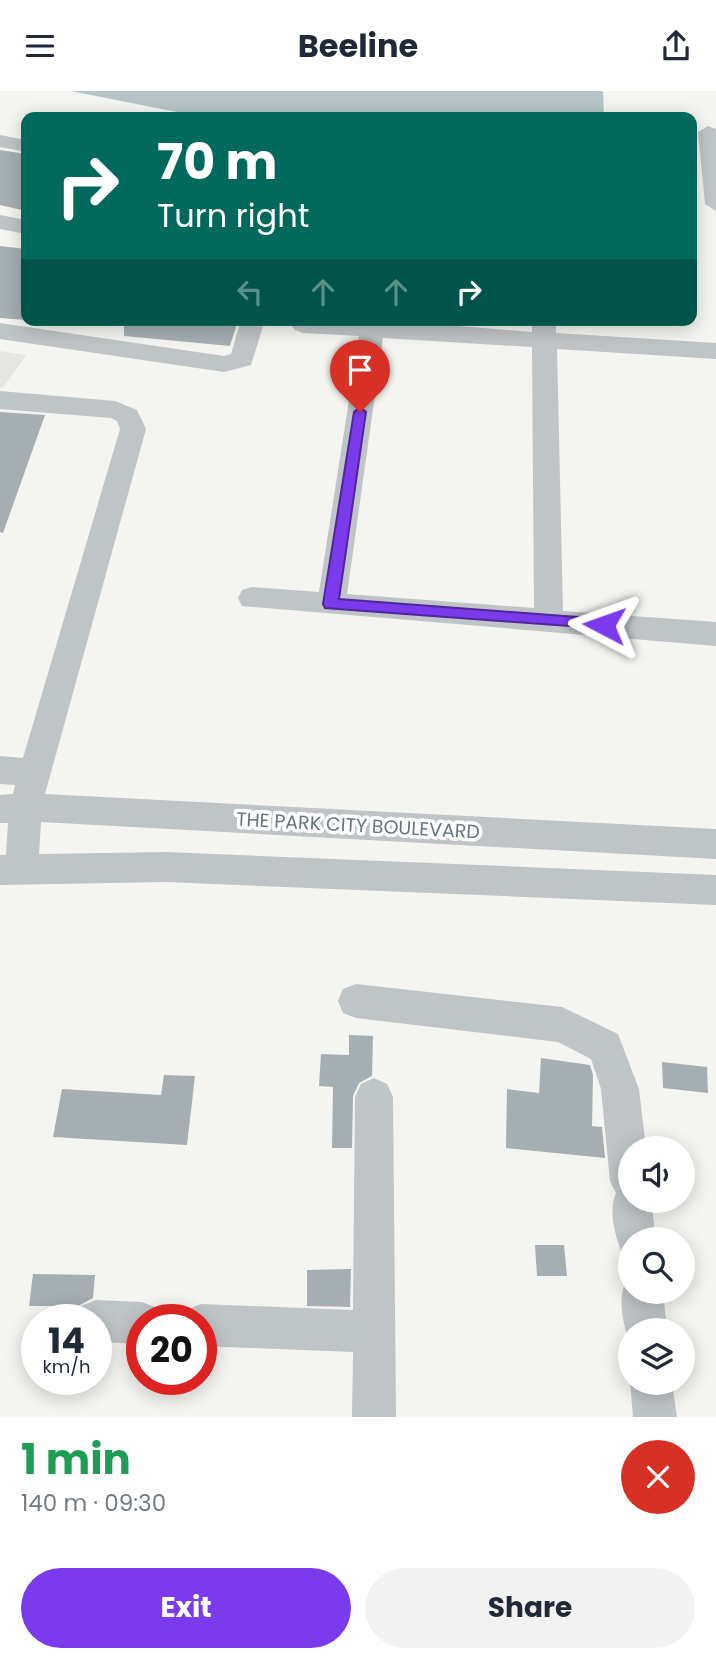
<!DOCTYPE html>
<meta charset="utf-8">
<style>
body{margin:0;font-family:Poppins,sans-serif;background:#f2f2f3;color:#1f2937;height:100vh;display:flex;flex-direction:column;font-size:26px;white-space:nowrap}
*{box-sizing:border-box;margin:0}
p{font-size:23px;color:#747a83}
.icon{flex:none;width:38px;height:38px;fill:none;stroke:currentColor;stroke-width:2;stroke-linecap:round;stroke-linejoin:round}
.map{position:relative;height:1326px;overflow:hidden}
.details{display:flex;flex-direction:column;background:#fff;flex:1}
.details>*{flex:none}
.guide{position:absolute;left:21px;top:21px;width:676px;height:214px;border-radius:14px;box-shadow:0 4px 18px #0003;background:#00695c;color:#fff;overflow:hidden}
.buttons{position:absolute;left:618px;top:1045px;display:grid;gap:14px}
.buttons a{display:grid;place-items:center;width:77px;height:77px;border-radius:50%;background:#fff;box-shadow:0 4px 18px #0003;font-size:35px}
.speed{position:absolute;left:21px;top:1213px;display:flex;gap:14px;font-size:35px;font-weight:700;text-align:center}
.speed>*{display:grid;place-content:center;width:91px;height:91px;border-radius:50%;background:#fff;box-shadow:0 4px 18px #0003;line-height:1}
.speed small{font-size:18px;font-weight:400}
.speed .limit{border:10px solid #d22;background:#fff;color:#111}
.pin{position:absolute;display:grid;place-items:center;width:60px;height:60px;color:#fff;margin:-72px -30px;border-radius:50% 50% 50% 0;rotate:-45deg;box-shadow:0 0 7px #0007}
.pin .icon{rotate:45deg}
.me{position:absolute;width:77px;margin:-38px;rotate:274deg;stroke-linejoin:round;filter:drop-shadow(0 0 5px #0008)}
.turn{display:flex;align-items:center;gap:24px;height:147px;padding:0 21px;font-size:32px}
.turn .icon{width:91px;height:91px;stroke-width:2.5}
.turn b{display:block;font-size:49px;line-height:60px}
.lanes{display:flex;align-items:center;height:66px;padding:0 21px;background:#0003;justify-content:center;gap:35px;direction:ltr}
.lanes .off{opacity:.35}
.round{display:grid;place-items:center;flex:none;width:74px;height:74px;border-radius:37px;background:#f2f2f3}
.headline{display:flex;align-items:center;justify-content:space-between;height:119px;padding:0 21px}
h1{font-size:42px;font-weight:700;line-height:52px;color:#1e9e55}
.cta{display:flex;gap:14px;margin-top:auto;padding:14px 21px}
.cta a{flex:1;height:80px;border-radius:42px;background:#7c3aed;color:#fff;font-size:28px;font-weight:700;line-height:80px;text-align:center}
.cta a+a{background:#f2f2f3;color:#1f2937}
header{display:flex;justify-content:space-between;align-items:center;height:91px;padding:0 21px;background:#fff;font-size:32px;font-weight:700}
.map>svg:first-child{display:block}
</style>
<header><svg class="icon" aria-label="menu" viewBox="0 0 24 24"><path d="M4 6h16M4 12h16M4 18h16"/></svg>Beeline<svg class="icon" aria-label="share" viewBox="0 0 24 24"><path d="M12 15V3M7 8l5-5 5 5M5 13v7h14v-7"/></svg></header>
<div class="map">
<svg width="716" height="1326" viewBox="0 0 716 1326">
<rect width="100%" height="100%" fill="#f4f4f0"/>
<path fill="#e5e5e3" d="M0 260 26 264 3 297H0Z"/>
<path fill="#b6c4c7" d="M71 0H603L604 26H202Z"/>
<g fill="#a5afb3">
<path d="M0 59 26 63V120L0 114Z"/>
<path d="M0 155 26 158V229L0 227Z"/>
<path d="M124 229H238L230 255 124 245Z"/>
<path d="M0 321 45 324 3 442 0 441Z"/>
<path d="M349 944 373 945 372 985 359 992 353 1005 352 1057H332L333 996 319 995 321 963 349 964Z"/>
<path d="M541 967 590 974 593 984 592 1035 602 1036 605 1067 506 1057 507 998 539 1002Z"/>
<path d="M662 971 707 976 708 1002 663 997Z"/>
<path d="M164 984 195 985 187 1054 53 1046 62 998 161 1004Z"/>
<path d="M535 1154H564L567 1185H537Z"/>
<path d="M351 1178 350 1216 307 1215V1179Z"/>
<path d="M33 1183 95 1184 93 1207 78 1215H29Z"/>
</g>
<g fill="none" stroke-linecap="round" stroke-linejoin="round">
<g fill="#bfc4c6" fill-rule="evenodd">
<path d="M708 35 716 38V120L705 113 698 41Z"/>
<path d="M0 44 26 49V61L0 56Z"/>
<path d="M0 124 26 129V143L0 138Z"/>
<path d="M241 229H265L251 274 224 281 0 248V232L224 265 231 263Z"/>
<path d="M294 229H386L532 241V229H556V242L716 252V268L557 258 563 520 716 531V555L242 515 238 507 242 499 252 496 319 501 359 245 303 242 295 239 291 234ZM383 247 532 256 534 517 347 503Z"/>
<path d="M0 300 115 310 137 319 146 338 45 703 716 738V768L41 731 39 763 167 761 716 784V814L167 791 0 794V764H6L8 732H0V704L13 703 15 694 0 693V665L23 667 120 338 117 330 111 327 0 318Z"/>
<path d="M356 893 562 916 618 943 639 998 646 1057H630V1110H651L656 1148H630V1166L622 1162C615 1145 608 1119 616 1102L610 1090 601 998 591 968 558 951 356 927 343 922 338 910 343 898Z"/>
<path d="M374 987 387 993 393 1006 396 1326H352L353 1261 201 1255V1228H182L186 1219 201 1213 353 1219 355 1006 361 993Z"/>
<path d="M630 1184V1200H663L667 1239H630V1251C622 1232 616 1200 630 1184Z"/>
<path d="M96 1209 142 1211 157 1217 161 1228H142V1253L96 1251V1228H76L81 1215Z"/>
<path d="M630 1291 672 1292 677 1326H633Z"/>
</g>
</g>
<path fill="#7c3aed" stroke="#51269a" stroke-width="2" d="M360 316 366 321 339 508 604 528 612 534 610 538 325 517 323 513 354 321Z"/>
<g text-anchor="middle" stroke-width="7" stroke-linejoin="round" paint-order="stroke">
<g font-size="19" fill="#627782" stroke="#fff">
<text transform="translate(358 734) rotate(3)" y="7">THE PARK CITY BOULEVARD</text>
</g>
</g>
</svg>
<div class="buttons">
<a><svg class="icon" aria-label="sound" viewBox="0 0 24 24"><path d="M4 9h4l5-4v14l-5-4H4zM17 9q2 3 0 6"/></svg></a>
<a><svg class="icon" aria-label="search" viewBox="0 0 24 24"><circle cx="10" cy="10" r="6"/><path d="M15 15l6 6"/></svg></a>
<a><svg class="icon" aria-label="layers" viewBox="0 0 24 24"><path d="M12 4l9 5-9 5-9-5zM3 14l9 5 9-5"/></svg></a>
</div>
<div class="speed"><div>14<small>km/h</small></div><div class="limit">20</div></div>
<div class="pin" style="left:360px;top:321px;background:#d93025"><svg class="icon" aria-label="arrive" viewBox="0 0 24 24"><path d="M6 21V4h12l-3 4 3 4H6"/></svg></div>
<svg class="me" style="left:604px;top:534px" viewBox="-20 -20 40 40"><path d="M0-17L14 15 0 8-14 15z" fill="#7c3aed" stroke="#fff" stroke-width="4"/></svg>
<div class="guide">
<div class="turn"><svg class="icon" aria-label="right" viewBox="0 0 24 24"><path d="M7 20v-9h11M14 6l5 5-5 5"/></svg><div><b>70 m</b>Turn right</div></div>
<div class="lanes"><svg class="icon off" aria-label="left" viewBox="0 0 24 24"><path d="M17 20v-9H6M10 6l-5 5 5 5"/></svg><svg class="icon off" aria-label="ahead" viewBox="0 0 24 24"><path d="M12 20V5M6 11l6-6 6 6"/></svg><svg class="icon off" aria-label="ahead" viewBox="0 0 24 24"><path d="M12 20V5M6 11l6-6 6 6"/></svg><svg class="icon" aria-label="right" viewBox="0 0 24 24"><path d="M7 20v-9h11M14 6l5 5-5 5"/></svg></div>
</div>
</div>
<section class="details">
<div class="headline"><div><h1>1 min</h1><p>140 m · 09:30</p></div><a class="round" style="background:#d93025;color:#fff"><svg class="icon" aria-label="close" viewBox="0 0 24 24"><path d="M6 6l12 12M18 6L6 18"/></svg></a></div>
<div class="cta"><a>Exit</a><a>Share</a></div>
</section>
